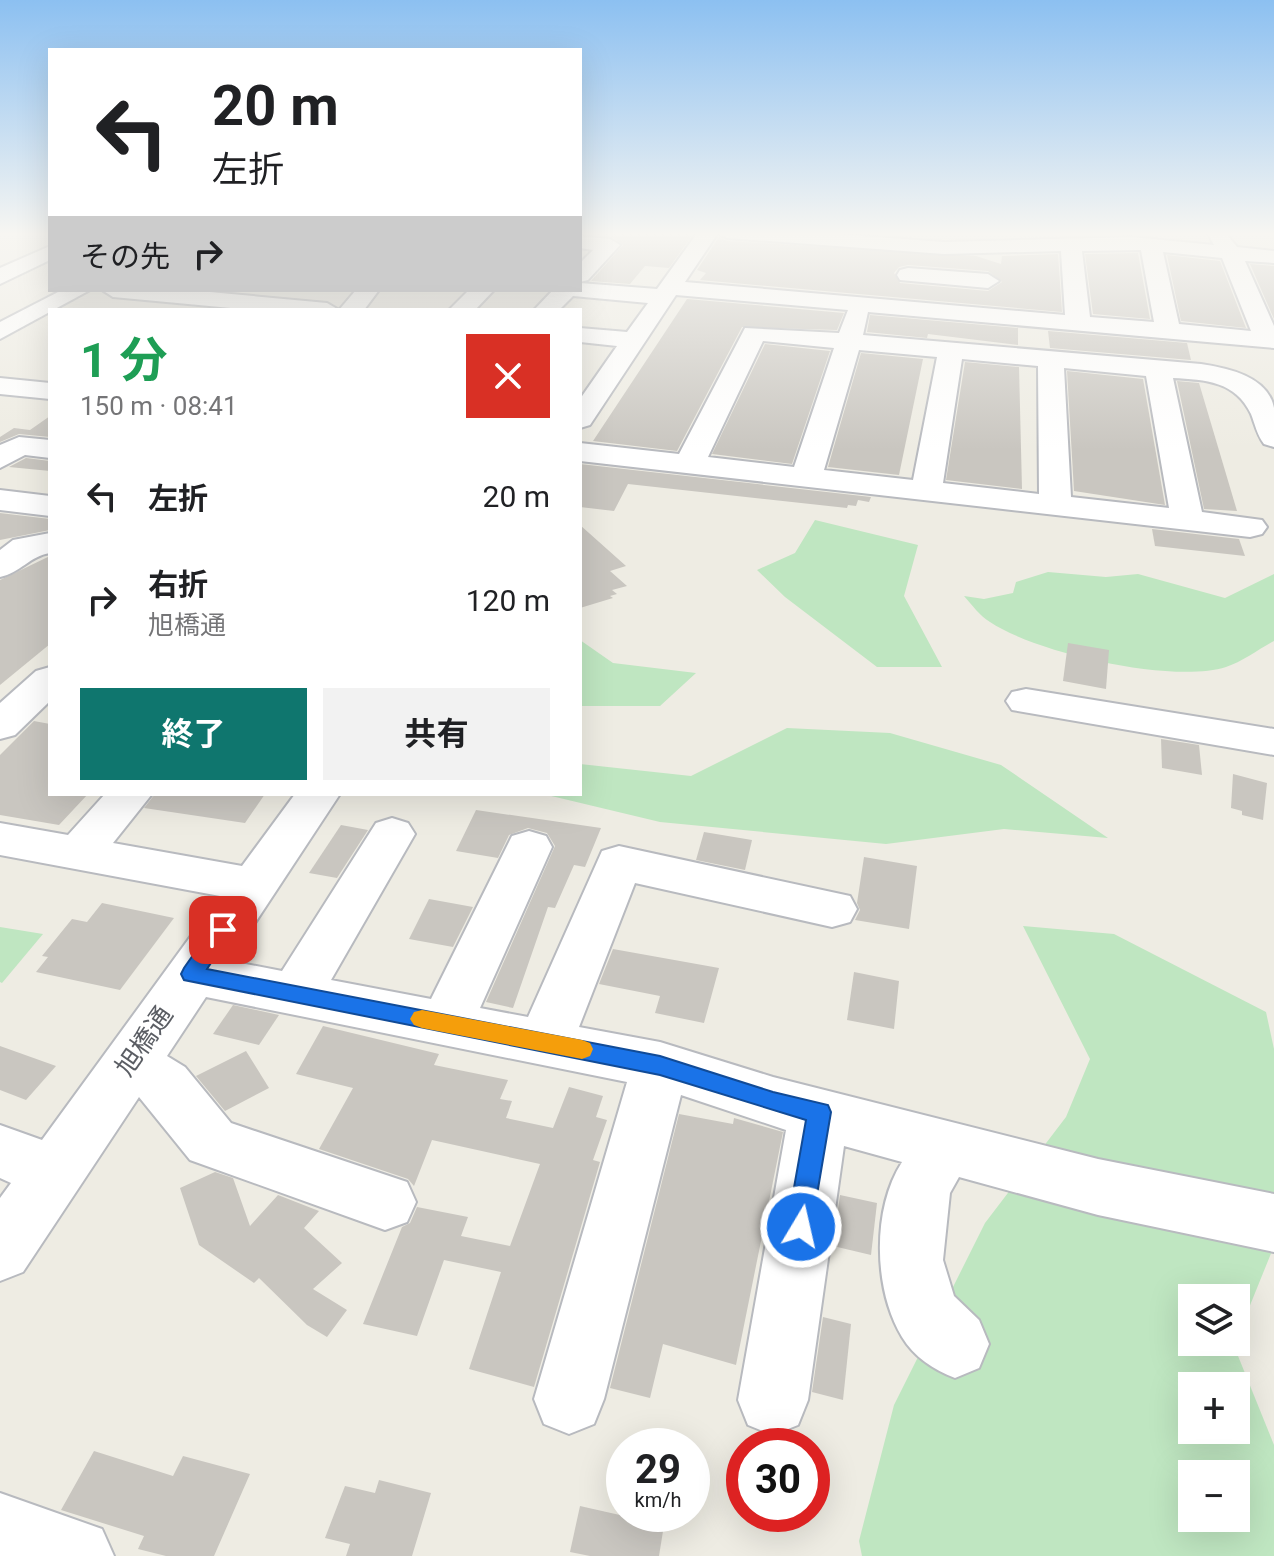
<!DOCTYPE html>
<html lang="ja">
<meta charset="utf-8">
<style>
body{margin:0;font-family:Roboto,"Noto Sans JP",sans-serif;background:#f2f2f2;color:#202124;height:100vh;display:flex;flex-direction:column;font-size:30px;white-space:nowrap}
*{box-sizing:border-box;margin:0}
p{font-size:26px;color:#757577}
.icon{flex:none;width:44px;height:44px;fill:none;stroke:currentColor;stroke-width:2;stroke-linecap:round;stroke-linejoin:round}
.map{position:relative;flex:1;overflow:hidden}
.sheet{position:absolute;left:48px;top:308px;width:534px;height:488px;display:flex;flex-direction:column;background:#fff;border-radius:0px;box-shadow:0 8px 32px #0002}
.sheet>*{flex:none}
.top-card{position:absolute;left:48px;top:48px;width:534px;height:244px;border-radius:0px;box-shadow:0 8px 32px #0002;background:#fff;color:#202124;overflow:hidden}
.buttons{position:absolute;left:1178px;top:1284px;display:grid;gap:16px}
.buttons a{display:grid;place-items:center;width:72px;height:72px;border-radius:0px;background:#fff;box-shadow:0 8px 32px #0002;font-size:40px}
.speed{position:absolute;left:606px;top:1428px;display:flex;gap:16px;font-size:40px;font-weight:700;text-align:center}
.speed>*{display:grid;place-content:center;width:104px;height:104px;border-radius:50%;background:#fff;box-shadow:0 8px 32px #0002;line-height:1}
.speed small{font-size:20px;font-weight:400}
.speed .limit{border:12px solid #d22;background:#fff;color:#111}
.pin{position:absolute;display:grid;place-items:center;width:68px;height:68px;color:#fff;margin:-34px;border-radius:16px;box-shadow:0 4px 12px #0006}
.me{position:absolute;width:88px;margin:-44px;rotate:9deg;stroke-linejoin:round;filter:drop-shadow(0 0 6px #0008)}
.turn{display:flex;align-items:center;gap:28px;height:168px;padding:0 32px;font-size:36px}
.turn .icon{width:104px;height:104px;stroke-width:2.5}
.turn b{display:block;font-size:56px;line-height:68px}
.then{display:flex;align-items:center;height:76px;padding:0 32px;background:#0003;gap:16px;font-size:30px}
.round{display:grid;place-items:center;flex:none;width:84px;height:84px;border-radius:0px;background:#f2f2f2}
.headline{display:flex;align-items:center;justify-content:space-between;height:136px;padding:0 32px}
h1{font-size:48px;font-weight:700;line-height:60px;color:#1e9e55}
.cta{display:flex;gap:16px;margin-top:auto;padding:16px 32px}
.cta a{flex:1;height:92px;border-radius:0px;background:#0f766e;color:#fff;font-size:32px;font-weight:700;line-height:92px;text-align:center}
.cta a+a{background:#f2f2f2;color:#202124}
ul{padding:0;list-style:none}
li{display:flex;align-items:center;gap:24px;height:104px;padding:0 32px}
li div{flex:1}
li b{display:block;font-size:30px}
li em{font-style:normal}
.map>svg:first-child{display:block}
</style>
<div class="map">
<svg width="1274" height="1556" viewBox="0 0 1274 1556">
<rect width="100%" height="100%" fill="#eeece3"/>
<g fill="#bfe6c1" fill-rule="evenodd">
<path d="M815 520 918 545 904 596 942 667H877L785 597 757 570 795 553Z"/>
<path d="M1048 572 1106 577 1138 574 1225 598 1274 574V641C1259 649 1242 662 1226 667 1172 684 1036 653 990 622 980 616 972 605 964 596L984 599 1013 593 1016 582Z"/>
<path d="M580 640 613 663 696 673 660 706H580Z"/>
<path d="M787 728 890 733 1001 765 1108 838 1004 829 886 844 660 822 543 794H580V764L691 776Z"/>
<path d="M1023 926 1114 934 1266 1012 1274 1049V1246L1236 1340V1298H1192V1342H1235L1234 1346 1274 1445V1556H862L859 1541 894 1405 985 1223 1066 1117 1090 1059ZM1192 1386H1236V1430H1192ZM1192 1474H1236V1518H1192Z"/>
<path d="M0 927 43 934 2 983 0 982Z"/>
</g>
<g fill="#c9c6c0" fill-rule="evenodd">
<path d="M592 232H686L694 233 669 268 645 266 630 284 591 281 623 245 612 236 590 234Z"/>
<path d="M719 237 727 241 976 256 1001 264 1002 256 1058 254 1062 312 700 280 706 273 697 270ZM908 265 988 271 1002 282 988 291 900 283 894 273 899 267Z"/>
<path d="M1138 253 1150 319 1093 314 1085 254Z"/>
<path d="M1167 255 1220 261 1246 328 1181 321Z"/>
<path d="M1250 264 1274 266V319Z"/>
<path d="M687 299 844 313 837 330 742 327 677 451 593 441Z"/>
<path d="M870 315 1018 328V345L928 334 927 338 867 332Z"/>
<path d="M1048 331 1187 343 1191 360 1050 348Z"/>
<path d="M765 344 830 351 792 464 712 454Z"/>
<path d="M861 353 923 359 899 475 828 467Z"/>
<path d="M965 362 1019 367 1022 489 946 480Z"/>
<path d="M1067 371 1143 379 1165 505 1074 491Z"/>
<path d="M1177 381 1199 383 1237 511 1204 509Z"/>
<path d="M50 416V437L19 434 0 442V437L14 428 30 430Z"/>
<path d="M26 458 50 461V471L9 467Z"/>
<path d="M580 464 871 497 869 502 858 500 856 506 848 505 847 508 628 484 614 511 580 507Z"/>
<path d="M0 513 50 519V530L0 540Z"/>
<path d="M580 525 626 566 610 571 627 586 612 590 617 594 610 596 613 598 580 608Z"/>
<path d="M1152 529 1239 539 1245 556 1155 546Z"/>
<path d="M50 556V644L0 685V580Z"/>
<path d="M1068 643 1109 650 1106 689 1063 681Z"/>
<path d="M34 721 50 724V794H88L59 825 0 815V755Z"/>
<path d="M1161 739 1199 745 1202 775 1162 768Z"/>
<path d="M1233 774 1267 783 1263 820 1242 815V811L1231 808Z"/>
<path d="M155 794H265L245 823 144 808Z"/>
<path d="M476 810 601 828 585 867 574 865 555 908 548 907 513 1008 486 1002 555 846 547 833 528 828 509 835 498 858 456 851Z"/>
<path d="M341 825 368 830 337 878 309 873Z"/>
<path d="M704 832 752 840 745 870 696 860Z"/>
<path d="M864 857 917 866 909 929 855 920 860 910 857 903Z"/>
<path d="M429 899 473 907 453 947 409 939Z"/>
<path d="M102 903 174 918 120 990 36 972 48 957 42 956 72 919 87 922Z"/>
<path d="M613 949 719 968 704 1023 655 1013 660 996 599 984Z"/>
<path d="M854 972 899 981 894 1029 847 1020Z"/>
<path d="M233 1005 279 1015 259 1045 213 1034Z"/>
<path d="M323 1026 439 1054 434 1065 508 1080 500 1099 512 1101 506 1118 553 1128 569 1087 603 1096 596 1117 607 1120 593 1160 600 1162 534 1387 469 1369 501 1272 444 1260 417 1336 363 1324 402 1227 410 1223 417 1207 468 1217 461 1236 510 1246 540 1164 432 1140 414 1186 408 1179 319 1149 353 1088 296 1074Z"/>
<path d="M0 1046 56 1066 26 1100 0 1090Z"/>
<path d="M246 1051 269 1088 225 1111 196 1076Z"/>
<path d="M679 1114 733 1124 734 1118 783 1132 736 1365 663 1344 650 1398 610 1388Z"/>
<path d="M215 1172 233 1178 250 1226 278 1195 319 1211 304 1228 342 1263 313 1289 347 1310 327 1337 307 1325 259 1278 254 1283 199 1245 180 1188Z"/>
<path d="M840 1195 877 1203 871 1255 833 1246Z"/>
<path d="M823 1317 851 1324 843 1400 812 1392Z"/>
<path d="M94 1451 173 1476 183 1456 250 1474 214 1556H166L138 1549 144 1536 61 1510Z"/>
<path d="M379 1480 431 1493 412 1556H346L350 1544 325 1538 345 1486 375 1493Z"/>
<path d="M580 1506 664 1525 659 1556H590L570 1552Z"/>
</g>
<g fill="none" stroke-linecap="round" stroke-linejoin="round">
<defs>
<g id="minor">
<path d="M698 232H809L944 242 1132 237 1214 245 1207 232H1225L1237 247 1274 251V263L1245 261 1274 326V348L868 312 863 335 1201 364C1227 368 1268 376 1274 408 1274 420 1274 435 1274 447L1264 444C1257 435 1255 424 1251 414 1235 381 1206 380 1173 378L1202 512 1262 520 1267 527 1262 534 1250 537 580 461V443L679 454 745 328 839 333 848 310 676 295 590 425 580 428V399L617 346 580 342V328L627 332 648 303 573 296 559 310H534L553 290H580V283L657 289ZM718 233 727 238 944 254 1061 251 1065 315 685 282ZM1141 250 1154 322 1090 317 1082 251ZM1163 252 1222 258 1251 331 1179 324ZM763 341 834 348 794 467 708 457ZM859 350 937 357 913 480 824 470ZM962 359 1038 366 1039 494 943 483ZM1064 368 1146 376 1169 508 1071 497Z"/>
<path d="M580 236 610 239 620 245 588 280 580 282V263L593 250 580 248Z"/>
<path d="M50 246V260L0 284V268Z"/>
<path d="M908 268 988 274 999 281 988 288 900 280 897 275 900 270Z"/>
<path d="M62 290H90L0 339V322Z"/>
<path d="M102 290H188L327 303 339 310H252L113 297Z"/>
<path d="M356 290H379L364 310H339Z"/>
<path d="M469 290H494L475 310H449Z"/>
<path d="M0 378 50 383V399L0 394Z"/>
<path d="M19 437 50 440V458L25 455 0 468V445Z"/>
<path d="M0 490 50 496V516L0 510Z"/>
<path d="M50 533V553C30 556 20 573 0 577V550L13 540Z"/>
<path d="M50 667V701L15 735 0 739V703L36 671Z"/>
<path d="M1026 689 1274 729V755L1012 710 1006 701 1012 692Z"/>
<path d="M105 794H152L113 843 242 866 295 794H340L230 961 282 971 376 823 392 818 408 823 415 834 331 980 431 999 512 836 529 831 546 836 552 847 480 1008 528 1017 602 851 619 846 850 896 857 909 850 922 832 927 635 883 579 1027 660 1042 773 1077 1098 1159 1274 1194V1252L1098 1215 959 1177 950 1193 943 1260 954 1296 979 1320 989 1344 979 1368 955 1378C934 1370 914 1357 902 1337 873 1288 872 1209 902 1162L844 1146 808 1400 798 1425 773 1435 748 1425 738 1400 786 1130 681 1095 604 1399 594 1424 569 1434 544 1424 534 1399 627 1082 206 997 167 1056 185 1067 231 1123 407 1182 416 1202 407 1222 385 1230 190 1160 139 1097 23 1272 0 1281V1198L11 1183 0 1178V1125L42 1140 220 896 0 855V823L68 835Z"/>
<path d="M0 1493 102 1529 114 1556H0Z"/>
</g>
</defs>
<use href="#minor" stroke="#b8babf" stroke-width="4"/>
<use href="#minor" fill="#fff" fill-rule="evenodd"/>
</g>
<linearGradient id="sky" x2="0" y2="1"><stop stop-color="#8cc0f1"/><stop offset="0.52" stop-color="#f7f6f2"/><stop offset="1" stop-color="#f7f6f2" stop-opacity="0"/></linearGradient>
<rect width="1274" height="450" fill="url(#sky)"/>
<path fill="#1a73e8" stroke="#114b97" stroke-width="2" d="M223 922 233 930 207 969 660 1056 773 1092 828 1105 831 1112 810 1236 801 1240 791 1236 787 1227 806 1120 660 1075 184 980 181 974 184 968 215 924Z"/>
<path fill="#f59e0b" d="M422 1010 582 1040 590 1043 593 1049 590 1056 582 1059 422 1028 414 1025 410 1019 414 1012Z"/>
<g text-anchor="middle" stroke-width="8" stroke-linejoin="round" paint-order="stroke">
<g font-size="26" fill="#5b5e64" stroke="#fff">
<text transform="translate(144 1041) rotate(-55)" y="9">旭橋通</text>
</g>
</g>
</svg>
<div class="buttons">
<a><svg class="icon" aria-label="layers" viewBox="0 0 24 24"><path d="M12 4l9 5-9 5-9-5zM3 14l9 5 9-5"/></svg></a>
<a>+</a>
<a>−</a>
</div>
<div class="speed"><div>29<small>km/h</small></div><div class="limit">30</div></div>
<div class="pin" style="left:223px;top:930px;background:#d93025"><svg class="icon" aria-label="arrive" viewBox="0 0 24 24"><path d="M6 21V4h12l-3 4 3 4H6"/></svg></div>
<svg class="me" style="left:801px;top:1227px" viewBox="-20 -20 40 40"><circle r="17" fill="#1a73e8" stroke="#fff" stroke-width="3"/><path d="M0-11L8 9 0 5-8 9z" fill="#fff"/></svg>
<div class="top-card">
<div class="turn"><svg class="icon" aria-label="left" viewBox="0 0 24 24"><path d="M17 20v-9H6M10 6l-5 5 5 5"/></svg><div><b>20 m</b>左折</div></div>
<div class="then">その先<svg class="icon" aria-label="right" viewBox="0 0 24 24"><path d="M7 20v-9h11M14 6l5 5-5 5"/></svg></div>
</div>
<section class="sheet">
<div class="headline"><div><h1>1 分</h1><p>150 m · 08:41</p></div><a class="round" style="background:#d93025;color:#fff"><svg class="icon" aria-label="close" viewBox="0 0 24 24"><path d="M6 6l12 12M18 6L6 18"/></svg></a></div>
<ul>
<li><svg class="icon" aria-label="left" viewBox="0 0 24 24"><path d="M17 20v-9H6M10 6l-5 5 5 5"/></svg><div><b>左折</b></div><em>20 m</em></li>
<li><svg class="icon" aria-label="right" viewBox="0 0 24 24"><path d="M7 20v-9h11M14 6l5 5-5 5"/></svg><div><b>右折</b><p>旭橋通</p></div><em>120 m</em></li>
</ul>
<div class="cta"><a>終了</a><a>共有</a></div>
</section>
</div>
